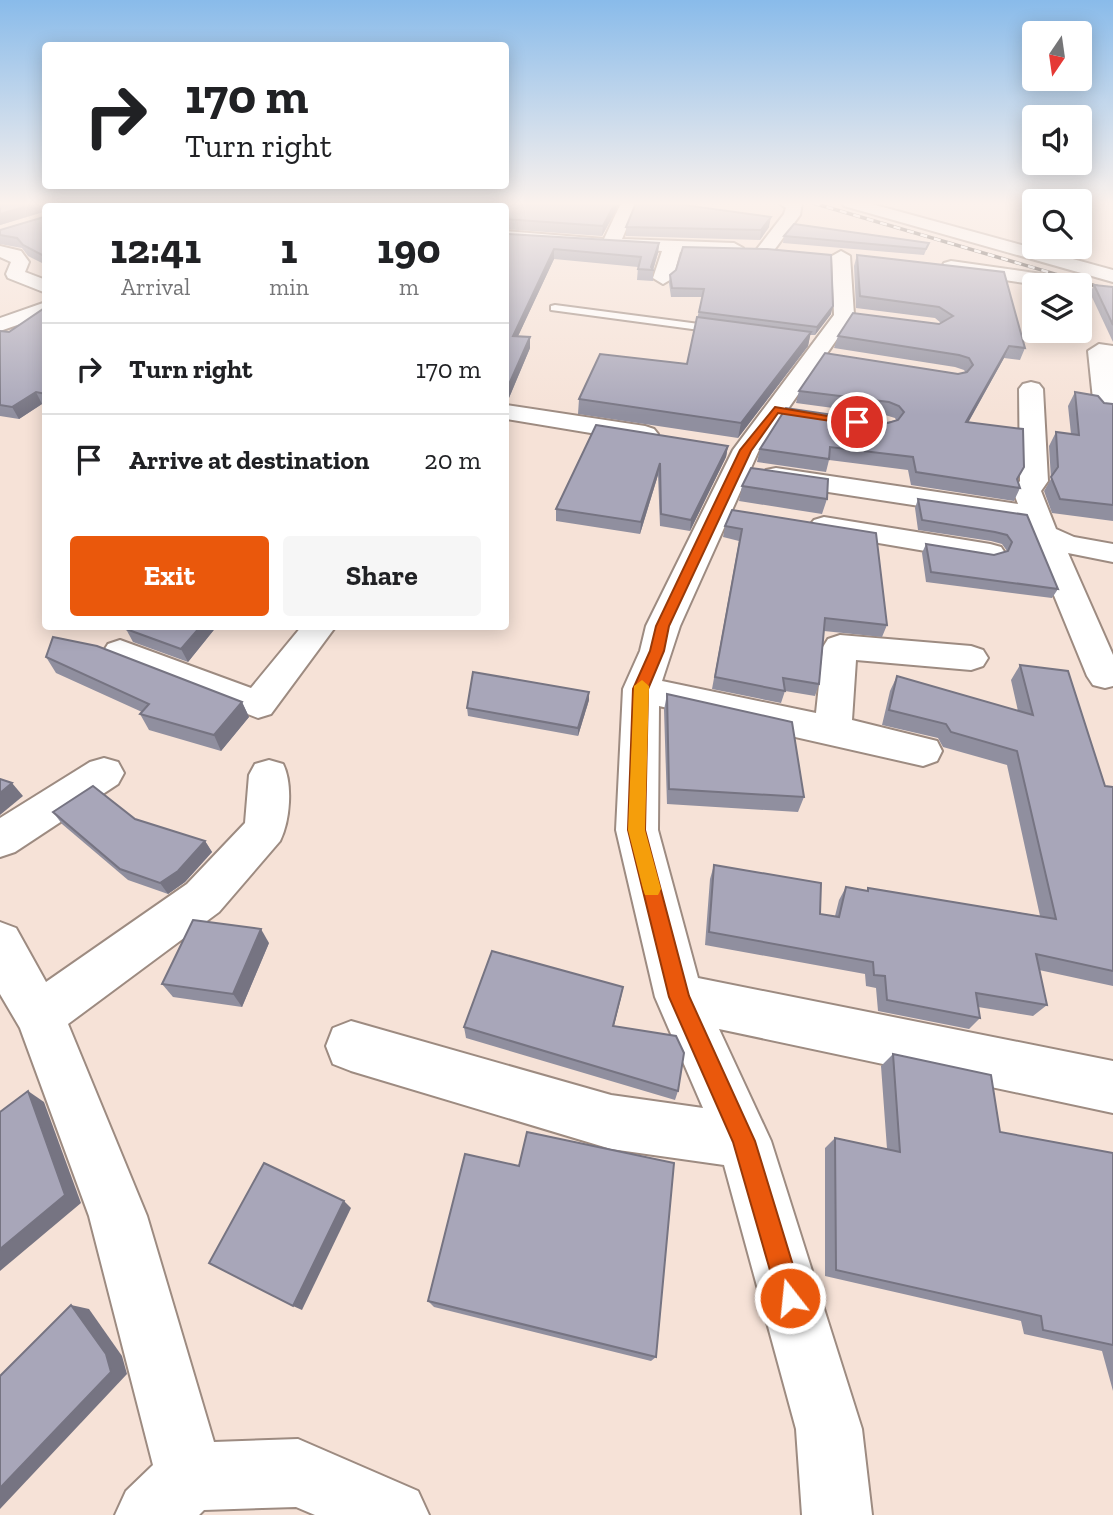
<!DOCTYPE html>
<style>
body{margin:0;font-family:"Zilla Slab",serif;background:#f6f6f6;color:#202124;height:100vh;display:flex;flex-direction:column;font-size:26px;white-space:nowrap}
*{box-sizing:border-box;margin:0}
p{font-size:23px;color:#757577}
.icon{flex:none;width:38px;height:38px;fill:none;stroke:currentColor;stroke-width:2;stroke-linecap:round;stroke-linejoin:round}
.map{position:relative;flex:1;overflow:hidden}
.drawer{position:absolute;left:42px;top:203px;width:467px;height:427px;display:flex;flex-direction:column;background:#fff;border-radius:7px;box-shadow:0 4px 18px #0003}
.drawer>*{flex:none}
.hud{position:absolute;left:42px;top:42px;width:467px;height:147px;border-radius:7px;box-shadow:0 4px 18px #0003;background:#fff;color:#202124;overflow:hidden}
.needle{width:46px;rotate:193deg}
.tools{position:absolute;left:1022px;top:21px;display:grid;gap:14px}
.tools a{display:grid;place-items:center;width:70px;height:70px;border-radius:7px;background:#fff;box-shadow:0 4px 18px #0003;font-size:35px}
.pin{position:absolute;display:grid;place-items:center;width:60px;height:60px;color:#fff;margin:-30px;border:4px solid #fff;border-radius:50%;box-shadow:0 2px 7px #0007}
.me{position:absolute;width:77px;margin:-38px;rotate:344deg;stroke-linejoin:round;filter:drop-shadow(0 0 5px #0008)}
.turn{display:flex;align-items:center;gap:24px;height:147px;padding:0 28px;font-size:32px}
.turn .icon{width:91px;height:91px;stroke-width:2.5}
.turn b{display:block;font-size:49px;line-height:60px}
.eta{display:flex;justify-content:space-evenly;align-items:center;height:119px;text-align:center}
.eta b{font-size:42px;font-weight:700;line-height:49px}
.button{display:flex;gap:14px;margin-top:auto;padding:14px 28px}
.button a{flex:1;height:80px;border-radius:7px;background:#ea580c;color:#fff;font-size:28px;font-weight:700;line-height:80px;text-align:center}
.button a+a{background:#f6f6f6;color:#202124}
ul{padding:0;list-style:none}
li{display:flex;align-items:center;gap:21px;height:91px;padding:0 28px;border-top:2px solid #e0e0e0}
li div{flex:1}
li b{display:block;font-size:26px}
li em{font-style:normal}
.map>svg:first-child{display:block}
</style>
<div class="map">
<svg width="1113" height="1515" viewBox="0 0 1113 1515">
<rect width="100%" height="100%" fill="#f6e2d7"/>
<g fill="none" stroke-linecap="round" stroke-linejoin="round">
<defs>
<path id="lane" d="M555 305 722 327 727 330 722 333 551 310V306Z"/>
<g id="street">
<path d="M621 203H637L622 239 734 243 743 248 734 253 680 252 673 278 663 284 653 278 662 251 506 241V231L604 239Z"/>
<path d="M779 203H802L800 215 772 253H760L757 249 784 214 786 208Z"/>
<path d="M842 203H868L1113 270V282L844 206Z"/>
<path d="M0 246 21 251 29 262 25 272 46 280V293L8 278 6 274 11 262 0 257Z"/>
<path d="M841 251 850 256 854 315 759 450 680 626 662 681 816 713 823 647 828 639 840 635 971 646 983 650 988 658 983 666 971 670 856 660 852 720 937 741 942 751 937 761 923 766 659 706 658 830 698 978 1113 1061V1113L719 1029 771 1141 862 1429 872 1515H802L796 1429 724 1165 611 1149 351 1071 333 1064 326 1046 333 1028 351 1021 611 1095 703 1108 655 997 616 830 623 689 640 651 646 626 733 450 834 315 832 256Z"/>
<path d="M951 261 1077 279 1087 285 1080 290V285H1038L944 271 942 267 944 263Z"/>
<path d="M46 302V315L0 331V318Z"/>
<path d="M1099 344 1113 346V415L1097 414 1094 409 1088 351Z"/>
<path d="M1031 382 1039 384 1043 389 1048 481 1041 491 1056 529 1074 537 1113 544V562L1068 553 1113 655V686L1105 688 1093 685 1087 676 1024 522 776 484 766 482 762 476 766 470 776 468 1018 504 1013 491 1020 481 1019 389 1023 384Z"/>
<path d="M506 405 645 426 654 429 658 434 654 439 645 442 506 419Z"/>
<path d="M824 517 990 544 1001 547 1005 553 1001 559 990 562 814 532 809 526 814 520Z"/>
<path d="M302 626H336L271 714 258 718 108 660 103 652 108 644 120 640 251 688Z"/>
<path d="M104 758 118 762 124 773 118 784 15 852 0 857V818L90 762Z"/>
<path d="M269 760 283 764C293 784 290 821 280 841L219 912 68 1024 147 1216 214 1442 298 1439 418 1491 429 1515H315L296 1507 204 1510 199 1515H115L126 1491 153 1465 89 1216 20 1028 0 994V922L16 928 46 982 187 884 245 823 249 775 255 764Z"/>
</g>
</defs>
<use href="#lane" stroke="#9d8b81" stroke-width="4"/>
<use href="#street" stroke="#9d8b81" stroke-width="4"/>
<use href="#lane" fill="#fff" fill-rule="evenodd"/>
<use href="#street" fill="#fff" fill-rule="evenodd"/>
<defs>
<path id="rail" d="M813 203 1113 291"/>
</defs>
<use href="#rail" stroke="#372e29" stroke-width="3.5"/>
<use href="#rail" stroke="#fff" stroke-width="2.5" stroke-dasharray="7" stroke-linecap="butt"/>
</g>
<g fill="#908f9f">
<path d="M0 203H620L602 236 506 229V206H46V265L28 256 22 248 0 244V230L44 217V212L0 225Z"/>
<path d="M684 205 769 227 760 240 626 236V227Z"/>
<path d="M506 234 659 243 658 253 653 270V281L637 280 638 267 554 259 518 336 530 348 506 405Z"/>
<path d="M784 236 929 243 924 255 783 243Z"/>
<path d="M857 255 1025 348 1020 360 1004 358 968 423 1017 480 1020 488 1014 501 911 485 908 470 829 460 826 472 757 462 760 449 896 420 895 418 885 415 796 403 799 391 966 373 964 370 955 367 834 348 838 336 939 324 941 323 935 318 856 308 854 266Z"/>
<path d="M670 275 831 314 815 335H810L808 346 738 438 578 414 579 399 687 364 702 297H671L669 283Z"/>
<path d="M1094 285 1113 287V342L1090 293Z"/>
<path d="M46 307V405L42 404 19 419 0 416V331L9 332Z"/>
<path d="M1075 392 1104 403 1113 404V521L1052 513 1044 491 1051 479 1049 446 1056 432 1071 434 1068 406Z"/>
<path d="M596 425 728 446 726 457 690 531 660 526 658 475 640 534 556 521V509Z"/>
<path d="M742 486 827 499 822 514 739 501Z"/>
<path d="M918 499 1027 515 1058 589 1052 598 926 582 922 553 926 544 994 555 1007 551 1002 544 991 541 918 530 915 508Z"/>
<path d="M732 510 887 625 882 637 824 631 819 684 815 696 785 691 781 703 712 689 739 541 723 537 725 526Z"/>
<path d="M217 626 188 662 133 642 126 629Z"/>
<path d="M46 657 242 702 249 717 221 751 149 730 140 714 142 712 56 673Z"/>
<path d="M1020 665 1105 786 1113 787V986L1039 970 1047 1005 1033 1016 978 1007 980 1018 969 1029 878 1011 876 988 866 986 865 974 705 945 710 879 714 865 820 914 835 916 839 900 846 887 867 891 868 888 1040 916 1007 765 943 747 938 738 882 725 890 691 897 676 1018 711 1011 680Z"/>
<path d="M667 694 804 797 798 812 667 804 664 710Z"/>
<path d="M589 700 578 736 468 716 467 708Z"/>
<path d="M53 812 135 819 205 841 212 852 185 882 168 894 128 880 62 824Z"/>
<path d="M269 943 242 1007 173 997 162 984Z"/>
<path d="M623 987 614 1026 678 1091 675 1100 466 1038 464 1027Z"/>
<path d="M893 1054 1000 1132 1113 1153V1391L1102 1351 1024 1334 1021 1321 825 1276V1148L835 1138 887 1149 881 1066Z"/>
<path d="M428 1301 656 1357 651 1361 434 1307Z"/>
</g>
<g fill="#767482">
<path d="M37 203H42L45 211 0 225V214Z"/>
<path d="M615 203H620L602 236 603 226Z"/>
<path d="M771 217 769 227 760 240 761 230Z"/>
<path d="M659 243 658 253 653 270 651 267Z"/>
<path d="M554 249V259L513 347V336Z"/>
<path d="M833 306 831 314 815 335 817 327Z"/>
<path d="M811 332 808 346 738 438 741 423Z"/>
<path d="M530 337V348L506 405V391Z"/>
<path d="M1009 346 1004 358 961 435 966 422Z"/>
<path d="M36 392 42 404 19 419 12 407Z"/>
<path d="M728 446 726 457 690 531 691 520Z"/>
<path d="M660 463 658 475 640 534 641 522Z"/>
<path d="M201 626H217L188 662 181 649Z"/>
<path d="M589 692V700L578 736V728Z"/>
<path d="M242 702 249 717 221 751 214 735Z"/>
<path d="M12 783 23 796 0 815V793Z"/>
<path d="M205 841 212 852 185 882 168 894 160 883Z"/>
<path d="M261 929 269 943 242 1007 233 994Z"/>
<path d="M623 987 621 998 611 1036 613 1026Z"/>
<path d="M28 1091 44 1102 81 1203 0 1271V1249Z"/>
<path d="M344 1201 351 1208 302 1310 293 1306Z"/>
<path d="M71 1305 89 1309 122 1356 127 1374 0 1509V1488Z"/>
</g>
<g fill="#a8a6b9" stroke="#767482" stroke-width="2">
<path d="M0 203H37L0 214Z"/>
<path d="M43 203H615L603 226 506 219V206H46V257L23 245 17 238 0 235V230L44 217 45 204Z"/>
<path d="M636 203H684V205L771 217 761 230 626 227Z"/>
<path d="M794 224 929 243 926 249 784 236Z"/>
<path d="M506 234 659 243 651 267 653 270 638 269 641 257 554 249 513 336 530 337 506 391Z"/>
<path d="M683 247 767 249 831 255 833 306 817 327 699 312 704 289 672 288 670 275 676 270Z"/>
<path d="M857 255 1004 272 1025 348 1009 346 966 422 1023 429 1024 467 1017 479 1020 488 916 472 913 457 830 447 829 459 760 449 786 408 888 423 898 420 904 412 899 406 889 402 799 391 825 353 958 374 967 372 973 365 969 358 959 355 838 336 853 313 939 324 953 316 939 307 860 296Z"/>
<path d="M1094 285 1113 287V325Z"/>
<path d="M46 307V394L36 392 12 407 0 405V331L9 332Z"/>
<path d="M697 317 811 332 741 423 579 399 600 354 687 364Z"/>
<path d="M1075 392 1098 396 1104 403 1113 404V505L1060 499 1051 477 1058 467 1056 432 1079 435Z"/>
<path d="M596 425 728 446 691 520 661 514 660 463 641 522 556 509Z"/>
<path d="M751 468 828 479 827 499 742 486Z"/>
<path d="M918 499 1027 515 1058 589 931 572 926 544 994 555 1008 551 1012 542 1007 535 995 532 922 520Z"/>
<path d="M732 510 876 533 887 625 825 618 819 684 783 678 785 691 715 677 742 529 725 526Z"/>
<path d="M129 626H201L181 649 126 629Z"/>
<path d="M53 637 97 646 242 702 214 735 140 714 149 704 46 657Z"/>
<path d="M1020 665 1068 671 1105 786 1113 787V971L1036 954 1047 1005 976 993 980 1018 887 1000 885 976 874 975 873 962 709 932 714 865 821 883 820 914 839 917 846 887 868 891V888L1056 919 1017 751 951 732 946 724 889 710 897 676 1033 715Z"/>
<path d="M473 672 589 692 578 728 467 708Z"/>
<path d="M667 694 792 722 804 797 669 789Z"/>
<path d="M0 779 12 783 0 793Z"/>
<path d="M93 786 135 819 205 841 178 871 160 883 120 869 53 812Z"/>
<path d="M193 920 261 929 233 994 162 984Z"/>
<path d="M492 951 623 987 613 1026 676 1036 684 1053 678 1091 464 1027Z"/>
<path d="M893 1054 991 1075 1000 1132 1113 1153V1345L1043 1330 1041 1316 836 1270 835 1138 900 1152Z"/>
<path d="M28 1091 65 1195 0 1249V1112Z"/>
<path d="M527 1132 674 1163 656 1357 428 1301 465 1154 519 1166Z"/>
<path d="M264 1163 344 1201 293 1306 209 1263Z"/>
<path d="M71 1305 106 1354 111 1372 0 1488V1376Z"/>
</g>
<linearGradient id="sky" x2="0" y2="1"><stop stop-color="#89bbea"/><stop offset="0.49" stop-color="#fbf2ed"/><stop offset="1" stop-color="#fbf2ed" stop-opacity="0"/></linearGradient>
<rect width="1113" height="415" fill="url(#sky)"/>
<path fill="#ea580c" stroke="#983908" stroke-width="2" d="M775 407 862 422 857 425 778 413 751 451 669 626 664 651 648 689 645 830 689 996 755 1141 803 1298 799 1307 790 1310 781 1307 778 1298 733 1142 669 997 628 830 633 689 650 651 656 626 740 450Z"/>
<path fill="#f59e0b" d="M642 680 649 686 645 830 661 889 658 895H645L643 889 628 830 634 686Z"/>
</svg>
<div class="tools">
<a><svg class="needle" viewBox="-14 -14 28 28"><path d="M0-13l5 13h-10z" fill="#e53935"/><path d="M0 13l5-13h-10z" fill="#757577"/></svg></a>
<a><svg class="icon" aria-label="sound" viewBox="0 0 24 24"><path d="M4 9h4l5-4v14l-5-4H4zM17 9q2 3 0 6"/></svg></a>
<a><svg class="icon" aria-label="search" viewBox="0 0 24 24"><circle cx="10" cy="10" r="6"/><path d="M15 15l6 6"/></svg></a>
<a><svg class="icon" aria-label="layers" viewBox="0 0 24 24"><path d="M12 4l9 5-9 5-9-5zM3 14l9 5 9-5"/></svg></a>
</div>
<div class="pin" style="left:857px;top:422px;background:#d93025"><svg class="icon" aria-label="arrive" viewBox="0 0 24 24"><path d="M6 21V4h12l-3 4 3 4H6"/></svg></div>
<svg class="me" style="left:790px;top:1298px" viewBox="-20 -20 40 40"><circle r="17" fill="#ea580c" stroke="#fff" stroke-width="3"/><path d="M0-11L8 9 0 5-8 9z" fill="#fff"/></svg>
<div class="hud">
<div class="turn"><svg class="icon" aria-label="right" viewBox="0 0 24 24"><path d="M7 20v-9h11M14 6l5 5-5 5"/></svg><div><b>170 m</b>Turn right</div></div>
</div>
<section class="drawer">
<div class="eta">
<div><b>12:41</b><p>Arrival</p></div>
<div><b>1</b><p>min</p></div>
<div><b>190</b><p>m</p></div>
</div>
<ul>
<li><svg class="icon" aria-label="right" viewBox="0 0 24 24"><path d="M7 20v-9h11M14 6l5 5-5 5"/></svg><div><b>Turn right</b></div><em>170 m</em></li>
<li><svg class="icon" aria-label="arrive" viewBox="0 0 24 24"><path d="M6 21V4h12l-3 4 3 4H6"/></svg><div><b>Arrive at destination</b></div><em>20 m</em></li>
</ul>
<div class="button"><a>Exit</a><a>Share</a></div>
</section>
</div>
